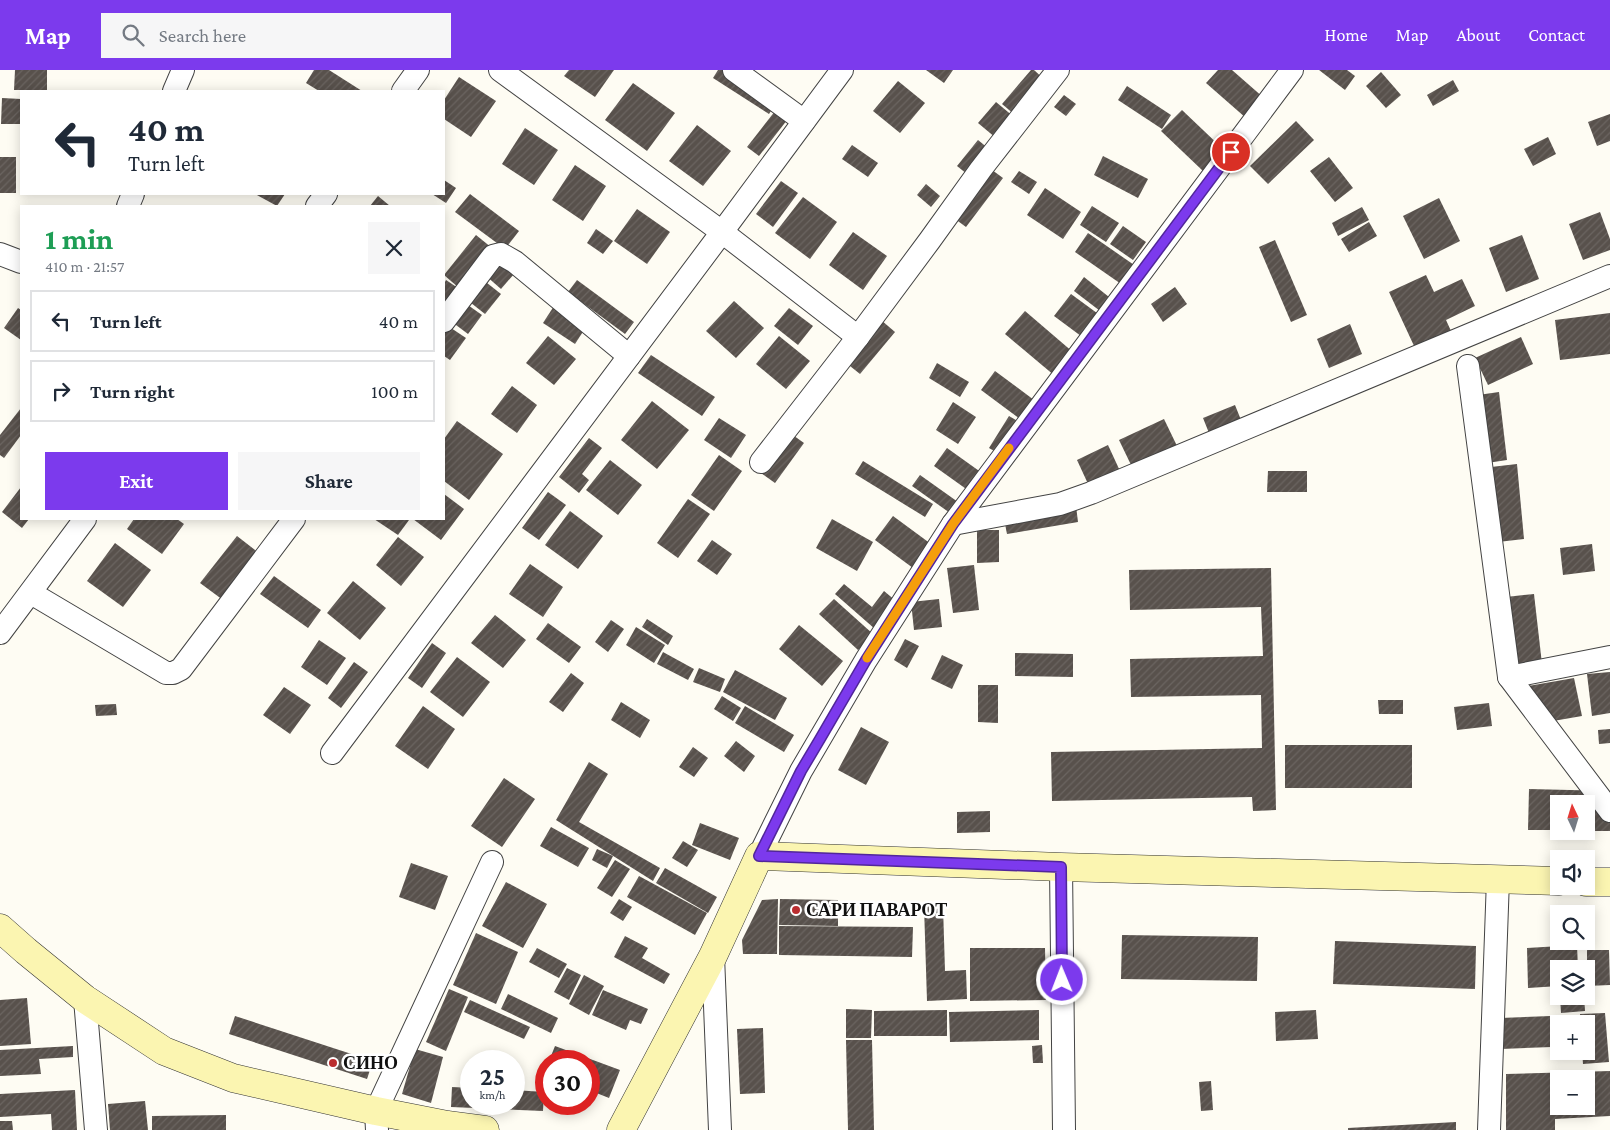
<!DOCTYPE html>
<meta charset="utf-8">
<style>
body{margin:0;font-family:"Crimson Pro",serif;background:#f6f6f7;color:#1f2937;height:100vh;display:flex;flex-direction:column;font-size:19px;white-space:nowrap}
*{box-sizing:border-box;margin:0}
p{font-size:16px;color:#747a83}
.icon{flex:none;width:28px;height:28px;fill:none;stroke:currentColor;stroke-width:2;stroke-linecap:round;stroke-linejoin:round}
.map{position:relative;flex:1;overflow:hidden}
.sheet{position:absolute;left:20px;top:135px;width:425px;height:315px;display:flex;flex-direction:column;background:#fff;border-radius:0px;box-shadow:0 2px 12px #0003}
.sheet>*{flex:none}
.guide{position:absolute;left:20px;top:20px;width:425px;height:105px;border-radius:0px;box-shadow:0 2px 12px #0003;background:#fff;color:#1f2937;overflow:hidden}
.needle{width:32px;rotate:356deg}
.tools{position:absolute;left:1550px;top:725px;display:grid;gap:10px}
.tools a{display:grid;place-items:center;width:45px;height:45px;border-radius:0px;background:#fff;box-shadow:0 2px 12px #0003;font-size:25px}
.speed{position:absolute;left:460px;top:980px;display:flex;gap:10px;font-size:25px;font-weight:700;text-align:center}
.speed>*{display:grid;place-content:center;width:65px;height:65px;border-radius:50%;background:#fff;box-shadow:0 2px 12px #0003;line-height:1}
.speed small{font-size:12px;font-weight:400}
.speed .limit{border:8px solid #d22;background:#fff;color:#111}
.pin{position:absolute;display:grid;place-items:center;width:42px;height:42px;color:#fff;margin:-21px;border:2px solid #fff;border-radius:50%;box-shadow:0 1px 5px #0007}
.me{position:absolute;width:55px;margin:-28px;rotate:359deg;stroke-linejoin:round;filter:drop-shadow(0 0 4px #0008)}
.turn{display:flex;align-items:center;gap:18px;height:105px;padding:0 25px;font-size:22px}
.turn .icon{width:65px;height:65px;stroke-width:2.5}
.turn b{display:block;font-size:35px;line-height:42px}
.round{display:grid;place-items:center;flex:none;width:52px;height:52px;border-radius:0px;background:#f6f6f7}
.overview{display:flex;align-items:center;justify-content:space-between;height:85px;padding:0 25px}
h1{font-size:30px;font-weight:700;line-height:38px;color:#1e9e55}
.button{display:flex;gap:10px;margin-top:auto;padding:10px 25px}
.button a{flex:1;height:58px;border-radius:0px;background:#7c3aed;color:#fff;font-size:20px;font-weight:700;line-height:58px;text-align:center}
.button a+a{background:#f6f6f7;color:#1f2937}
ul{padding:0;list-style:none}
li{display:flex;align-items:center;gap:15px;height:62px;margin:0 10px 8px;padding:0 15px;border:2px solid #e0e1e3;border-radius:0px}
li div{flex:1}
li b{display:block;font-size:19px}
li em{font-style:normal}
header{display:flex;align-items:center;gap:30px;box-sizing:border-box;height:70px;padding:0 25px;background:#7c3aed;color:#fff}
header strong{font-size:24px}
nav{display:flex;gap:28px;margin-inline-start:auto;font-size:18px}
.search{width:350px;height:45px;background:#f6f6f7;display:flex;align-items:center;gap:12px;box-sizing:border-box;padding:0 18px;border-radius:0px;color:#747a83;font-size:19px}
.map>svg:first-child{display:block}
</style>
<header>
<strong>Map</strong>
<div class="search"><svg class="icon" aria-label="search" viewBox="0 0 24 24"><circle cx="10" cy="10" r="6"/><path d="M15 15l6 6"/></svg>Search here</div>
<nav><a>Home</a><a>Map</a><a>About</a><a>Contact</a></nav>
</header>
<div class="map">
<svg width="1610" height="1060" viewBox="0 0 1610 1060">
<defs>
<pattern id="building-hatch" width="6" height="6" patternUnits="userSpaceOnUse" patternTransform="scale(1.25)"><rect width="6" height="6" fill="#58514c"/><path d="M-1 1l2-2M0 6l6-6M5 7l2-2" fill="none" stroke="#6b6561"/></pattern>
</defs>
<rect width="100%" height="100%" fill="#fefcf3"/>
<g fill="url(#building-hatch)" fill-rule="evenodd">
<path d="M15 0H47V20H14Z"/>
<path d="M314 0H329L362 21H319L306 13Z"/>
<path d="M569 0H614L595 27 564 6Z"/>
<path d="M718 0H724L776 33 769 44 713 8Z"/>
<path d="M926 0H953L944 13Z"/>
<path d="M1031 0H1034L1045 10 1015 45 1002 34Z"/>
<path d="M1218 0H1232L1264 28 1246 48 1206 13Z"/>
<path d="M1319 0H1347L1355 6 1345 20Z"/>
<path d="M1381 2 1401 25 1386 38 1366 16Z"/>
<path d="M459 7 496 31 471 67 444 49V30Z"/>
<path d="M1453 10 1459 21 1433 36 1427 25Z"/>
<path d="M898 11 925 33 900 63 873 41Z"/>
<path d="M633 13 675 43 647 81 605 50Z"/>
<path d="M1127 16 1171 45 1162 59 1118 30Z"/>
<path d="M1064 25 1076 34 1066 46 1054 37Z"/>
<path d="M2 28 21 29V54H1Z"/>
<path d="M996 32 1014 47 996 68 978 53Z"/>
<path d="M779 36 791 45 759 86 747 77Z"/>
<path d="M1182 40 1224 80 1203 101 1161 61Z"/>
<path d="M1610 44V71L1597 76 1588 52Z"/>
<path d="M1296 51 1314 70 1268 114 1250 96Z"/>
<path d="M697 55 731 81 703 116 669 91Z"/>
<path d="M525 58 558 80 534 115 502 94Z"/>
<path d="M1548 67 1556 84 1533 96 1524 79Z"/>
<path d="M978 70 989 79 967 104 957 96Z"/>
<path d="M852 75 878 93 868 107 842 89Z"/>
<path d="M1103 86 1148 109 1138 128 1094 105Z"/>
<rect x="0" y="87" width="16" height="36"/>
<path d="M1329 87 1353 118 1335 132 1310 101Z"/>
<path d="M575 95 606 116 583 151 552 130Z"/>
<path d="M988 97 1003 108 966 157 951 146Z"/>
<path d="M1019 101 1037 112 1029 124 1011 112Z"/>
<path d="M444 110 456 118 446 133 432 124H444Z"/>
<path d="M781 111 798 123 773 157 756 144Z"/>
<path d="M926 114 940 126 931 137 917 125Z"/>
<path d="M1045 118 1081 142 1063 169 1027 145Z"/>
<path d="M255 124H285L277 136Z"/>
<path d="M470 124 519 161 505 179 455 142Z"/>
<path d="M378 126 390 136H370Z"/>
<path d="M803 127 837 152 810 189 775 163Z"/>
<path d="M1439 128 1460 171 1424 189 1403 146Z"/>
<path d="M1092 136 1119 153 1106 172 1080 155Z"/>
<path d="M1362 137 1369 150 1338 166 1332 153Z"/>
<path d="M637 139 670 162 647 194 614 171Z"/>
<path d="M1600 142 1610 169V180L1583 190 1569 154Z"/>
<path d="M1369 152 1377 166 1349 182 1341 169Z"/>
<path d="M1123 156 1146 172 1133 190 1110 174Z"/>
<path d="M596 159 613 171 603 184 587 173Z"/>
<path d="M853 162 887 186 863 220 829 195Z"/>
<path d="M1088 163 1137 197 1124 216 1075 182Z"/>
<path d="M476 165 492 178 459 218 444 205Z"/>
<path d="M1522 165 1539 209 1506 222 1489 178Z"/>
<path d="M1275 170 1307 245 1291 252 1259 177Z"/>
<path d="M498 190 514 204 501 219 485 205Z"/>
<path d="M1426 205 1434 222 1462 209 1475 236 1446 250 1451 261 1415 278 1389 222Z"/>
<path d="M1084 207 1114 231 1104 244 1074 221Z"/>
<path d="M482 209 501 224 485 244 466 229Z"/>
<path d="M446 210 458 218 444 238V214Z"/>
<path d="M577 210 634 252 625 264 568 222Z"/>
<path d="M1175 217 1187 234 1163 252 1151 234Z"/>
<path d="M1071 224 1101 246 1085 269 1054 246Z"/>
<path d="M734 231 764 258 736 288 706 261Z"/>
<path d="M465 233 482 245 468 264 452 252Z"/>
<path d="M554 236 586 257 575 274 543 253Z"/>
<path d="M18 238 21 240V270L4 258Z"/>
<path d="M789 238 813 256 798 275 774 256Z"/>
<path d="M1025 241 1074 283 1055 306 1005 264Z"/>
<path d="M1610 243V284L1560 290 1555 250Z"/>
<path d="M881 250 895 262 860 304 845 292Z"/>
<path d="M1350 254 1362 284 1329 298 1317 269Z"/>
<path d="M448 256 466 268 450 290 444 286V261Z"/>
<path d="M548 266 576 289 554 315 526 293Z"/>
<path d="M779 266 810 291 786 319 756 294Z"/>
<path d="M1521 267 1533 294 1488 315 1475 288Z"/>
<path d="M651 285 715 327 702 346 638 303Z"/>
<path d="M937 293 969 312 960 327 929 308Z"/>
<path d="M995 301 1034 330 1020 349 981 320Z"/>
<path d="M512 316 537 335 517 363 491 344Z"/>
<path d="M1499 322 1507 390 1487 393 1478 325Z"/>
<path d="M652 331 689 360 657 399 621 370Z"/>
<path d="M953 332 976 347 958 374 936 360Z"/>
<path d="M1235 335 1241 350 1209 363 1203 348Z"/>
<path d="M21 338V365L4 388 0 385V365Z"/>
<path d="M1009 346 1021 353 1001 385 989 378Z"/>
<path d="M719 348 746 365 731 388 704 370Z"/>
<path d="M1164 349 1178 378 1133 399 1119 370Z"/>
<path d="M457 351 503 384 469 430 444 411V369Z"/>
<path d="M790 363 804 373 775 413 761 403Z"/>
<path d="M589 368 602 378 582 404 589 410 579 423 559 407Z"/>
<path d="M1108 375 1120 401 1089 416 1077 390Z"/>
<path d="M947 378 982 403 969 421 934 396Z"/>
<path d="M719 385 742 401 714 441 691 425Z"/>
<path d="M610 390 642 415 618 445 586 420Z"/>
<path d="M863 391 933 434 925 447 855 404Z"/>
<path d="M1517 394 1524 469 1498 472 1491 397Z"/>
<path d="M1268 401H1307V422H1267Z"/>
<path d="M920 405 958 432 950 443 912 416Z"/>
<path d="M21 417V449H29L22 458 2 442Z"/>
<path d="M548 422 566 435 539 470 522 458Z"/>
<path d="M444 424 464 439 441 470 413 449H444Z"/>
<path d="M688 429 710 444 678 488 657 473Z"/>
<path d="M1076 436 1078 452 1007 464 1004 449Z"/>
<path d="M570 441 603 466 578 499 545 475Z"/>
<path d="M893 446 931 474 913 498 875 470Z"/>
<path d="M134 449H177L184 454 162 484 127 459Z"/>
<path d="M374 449H407L409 450 398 465Z"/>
<path d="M832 449 873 472 857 501 816 478Z"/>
<path d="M977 460H999V492L977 493Z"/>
<path d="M237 466 260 484 223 530 200 513Z"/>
<path d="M398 467 424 487 401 516 376 495Z"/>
<path d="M712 470 732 484 717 505 697 491Z"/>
<path d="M115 473 151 500 123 537 87 511Z"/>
<path d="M1592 474 1595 501 1563 505 1560 478Z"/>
<path d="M530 494 563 517 543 547 509 524Z"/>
<path d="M974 495 979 540 953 543 947 498Z"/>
<path d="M1271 498 1276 740 1253 741 1252 727 1052 731 1051 682 1262 678 1261 625 1131 627 1130 589 1263 586 1261 537 1130 540 1129 500Z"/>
<path d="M274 506 321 540 308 558 260 524Z"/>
<path d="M353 511 386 538 360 570 327 543Z"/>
<path d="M844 514 872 537 884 521 896 531 875 559 835 524Z"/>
<path d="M1534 524 1542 594 1513 597 1506 527Z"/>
<path d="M834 529 873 564 858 580 819 544Z"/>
<path d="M939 529 942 557 914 560 911 532Z"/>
<path d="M495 545 526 570 503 598 471 573Z"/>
<path d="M647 549 673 566 668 575 642 557Z"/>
<path d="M611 550 624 559 608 582 595 572Z"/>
<path d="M548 553 581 577 569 593 536 569Z"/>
<path d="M799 555 843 591 822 616 779 579Z"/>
<path d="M636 557 665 575 654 593 626 575Z"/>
<path d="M905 569 919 576 907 598 894 590Z"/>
<path d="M319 570 346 588 327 615 301 597Z"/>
<path d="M432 573 446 583 422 618 408 608Z"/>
<path d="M663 582 694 599 688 610 657 594Z"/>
<path d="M1015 583 1073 584V607L1015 606Z"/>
<path d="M942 585 963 595 952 619 931 609Z"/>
<path d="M457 587 490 612 463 647 430 622Z"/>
<path d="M354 592 368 602 341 638 328 628Z"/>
<path d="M699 598 725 609 720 622 693 612Z"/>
<path d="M735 600 787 628 775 650 723 622Z"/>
<path d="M1610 602V643L1592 646 1587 604Z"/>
<path d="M571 603 584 613 563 642 549 632Z"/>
<path d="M1574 608 1582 646 1530 655 1523 617Z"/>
<path d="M978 615H998V653L978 652Z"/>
<path d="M284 617 311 635 290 664 263 645Z"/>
<path d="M722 626 741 638 733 651 714 639Z"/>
<path d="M1378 630H1403V644H1379Z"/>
<path d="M621 632 650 650 640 668 611 650Z"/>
<path d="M1489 633 1492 656 1457 660 1454 637Z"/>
<path d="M116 634 117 645 96 646 95 635Z"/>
<path d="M423 636 455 659 428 699 395 676Z"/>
<path d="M745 636 794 665 784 682 735 653Z"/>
<path d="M861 657 889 672 866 715 838 700Z"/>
<path d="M1610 659V673L1599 674 1598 660Z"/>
<path d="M736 671 755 686 744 702 724 686Z"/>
<rect x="1285" y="675" width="127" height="43"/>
<path d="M693 677 708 688 694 707 679 697Z"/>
<path d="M589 692 608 704 579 752 660 798 653 811 556 750Z"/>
<path d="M504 708 535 729 502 777 471 756Z"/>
<path d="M1529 719 1610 721V761H1586V734H1559V760H1528Z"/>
<path d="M990 741V762L957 763V742Z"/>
<path d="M700 753 739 768 730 790 692 775Z"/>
<path d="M551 757 589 778 578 797 540 776Z"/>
<path d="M683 771 698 780 687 797 672 788Z"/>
<path d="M597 779 613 786 607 798 592 790Z"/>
<path d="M615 790 630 799 612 827 597 818Z"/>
<path d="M411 793 448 806 435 840 399 827Z"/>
<path d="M665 798 717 827 708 843 656 813Z"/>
<path d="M639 806 707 843 695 865 627 827Z"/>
<path d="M506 812 547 834 523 878 482 856Z"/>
<path d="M619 829 632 837 623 851 610 843Z"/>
<path d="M778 829 777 884H743L742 870 762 830Z"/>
<path d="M780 829 838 830V856L779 855Z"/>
<path d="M924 836H943L945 901 966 900 967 929 927 931Z"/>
<path d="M779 856 913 857 912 887 779 885Z"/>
<path d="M476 863 518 882 496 934 453 915Z"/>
<path d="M1122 865 1258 867 1257 911 1121 909Z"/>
<path d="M625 866 648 878 642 888 670 904 664 914 614 887Z"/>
<path d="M1335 871 1476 876 1475 919 1333 914Z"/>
<path d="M1577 875 1578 899H1559V916L1528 918 1527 878Z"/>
<path d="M537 878 567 894 559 908 529 892Z"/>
<path d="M970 878H1045L1046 930 970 931Z"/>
<path d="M1587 880H1609L1610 915 1587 916Z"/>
<path d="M567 898 581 905 569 930 554 922Z"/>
<path d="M584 905 604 916 589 945 569 934Z"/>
<path d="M449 919 468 927 446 981 426 972Z"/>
<path d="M603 920 648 939 641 954 630 950 626 960 592 945Z"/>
<path d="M508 924 558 948 551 963 501 939Z"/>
<path d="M1560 926H1584L1585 941 1561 943Z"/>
<path d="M27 928 31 974 0 976V930Z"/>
<path d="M470 930 530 957 524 969 464 942Z"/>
<path d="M846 939 872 940 871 968H846Z"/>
<path d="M947 940V966H874V941Z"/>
<path d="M1039 940V970L950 972 949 942Z"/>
<path d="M1316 940 1318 969 1276 971 1275 942Z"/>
<path d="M1605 943 1609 992 1583 994 1582 981H1586V954H1581L1580 944Z"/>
<path d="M235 946 373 991 367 1009 229 964Z"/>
<path d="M1551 946 1552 977 1501 979 1500 948Z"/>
<path d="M1579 947V954H1559V967H1553L1552 948Z"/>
<path d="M763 958 765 1023 740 1024 737 959Z"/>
<path d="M846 970H872L874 1060H848Z"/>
<path d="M1042 975 1043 993H1033L1032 976Z"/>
<path d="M73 976V987L39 989 41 1004 0 1006V980Z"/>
<path d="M555 976 620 1000 609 1028 589 1020V991H549Z"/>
<path d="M415 979 443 987 431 1033 402 1024Z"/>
<path d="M1610 1001V1046L1555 1049V1060H1506V1004ZM1559 1009H1586V1036H1559Z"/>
<path d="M1211 1011 1213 1040 1201 1041 1199 1012Z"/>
<path d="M452 1017 471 1018V1034H514V1020L544 1022 543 1041 451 1037Z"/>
<path d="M75 1020 77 1060H52L51 1044 0 1047V1024Z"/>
<path d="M145 1031 148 1060H110L108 1034Z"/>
<path d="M226 1045V1060H152V1046Z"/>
<path d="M0 1051H12L13 1060H0Z"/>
<path d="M1456 1052V1060H1348V1058Z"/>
</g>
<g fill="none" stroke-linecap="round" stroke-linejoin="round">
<defs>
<g id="street">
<path d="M500 0 722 162 858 267"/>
<path d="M734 0 804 51"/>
<path d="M174 21 183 0"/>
<path d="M403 21 418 0"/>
<path d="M128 136 133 124"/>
<path d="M317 136 326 124"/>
<path d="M0 184 21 192"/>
<path d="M444 251 493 186 501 184 515 192 629 286"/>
<path d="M1468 296 1509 607"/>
<path d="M761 392 858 267 930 170 981 99 1058 0"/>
<path d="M953 454 1060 434 1091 423 1610 206"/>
<path d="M31 523 166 603H173L181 599 294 449"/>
<path d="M0 563 85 449"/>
<path d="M1610 587 1509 607 1610 741"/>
<path d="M332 683 722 162 842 0"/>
<path d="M759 786 801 701 866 590 953 454 1292 0"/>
<path d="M1061 797 1064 1060"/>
<path d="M713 886 720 1060"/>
<path d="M85 929 96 1060"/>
<path d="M377 1060 376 1041 492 792"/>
<path d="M1489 1060 1498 809"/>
</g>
<g id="secondary">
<path d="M1586 812H1610"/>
<path d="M0 858 26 881 85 929 164 981 233 1008 376 1041 447 1055 485 1060"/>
<path d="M621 1060 713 886 759 786 1061 797 1559 811"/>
</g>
</defs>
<use href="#street" stroke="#434343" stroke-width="24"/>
<use href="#secondary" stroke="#323232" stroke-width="29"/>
<use href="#street" stroke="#fff" stroke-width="22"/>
<use href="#secondary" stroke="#fbf5b1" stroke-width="28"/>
</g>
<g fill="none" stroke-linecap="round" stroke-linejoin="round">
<defs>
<path id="route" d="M1062 910 1061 797 759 786 801 701 820 669 866 590 953 454 1231 82"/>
</defs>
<use href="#route" stroke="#51269a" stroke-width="12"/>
<use href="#route" stroke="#7c3aed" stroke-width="9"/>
<path stroke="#f59e0b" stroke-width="9" d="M867 588 953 454 1009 378"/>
</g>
<g fill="#ba2d2f" stroke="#fff" stroke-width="2">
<circle cx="796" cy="840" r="5"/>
<circle cx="333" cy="993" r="5"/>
</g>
<g text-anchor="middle" stroke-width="5" stroke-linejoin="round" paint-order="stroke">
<g font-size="18" font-weight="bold" fill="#101010" stroke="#fff" text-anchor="start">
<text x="806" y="846">САРИ ПАВАРОТ</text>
<text x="343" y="999">СИНО</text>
</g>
</g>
</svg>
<div class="tools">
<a><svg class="needle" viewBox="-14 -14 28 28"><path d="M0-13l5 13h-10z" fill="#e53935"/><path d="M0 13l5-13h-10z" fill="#747a83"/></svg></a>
<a><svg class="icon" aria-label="sound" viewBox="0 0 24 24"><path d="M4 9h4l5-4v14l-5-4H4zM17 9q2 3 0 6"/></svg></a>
<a><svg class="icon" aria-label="search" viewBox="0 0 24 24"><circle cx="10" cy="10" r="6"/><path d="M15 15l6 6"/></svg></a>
<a><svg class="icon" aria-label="layers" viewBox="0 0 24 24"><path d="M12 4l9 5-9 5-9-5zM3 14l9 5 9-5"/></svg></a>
<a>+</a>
<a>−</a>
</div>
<div class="speed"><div>25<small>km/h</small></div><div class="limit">30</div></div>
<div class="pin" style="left:1231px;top:82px;background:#d93025"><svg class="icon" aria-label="arrive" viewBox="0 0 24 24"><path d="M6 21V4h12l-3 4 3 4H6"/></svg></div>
<svg class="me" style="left:1062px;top:910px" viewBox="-20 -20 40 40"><circle r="17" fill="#7c3aed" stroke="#fff" stroke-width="3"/><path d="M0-11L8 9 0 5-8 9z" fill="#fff"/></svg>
<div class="guide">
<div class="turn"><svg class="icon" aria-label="left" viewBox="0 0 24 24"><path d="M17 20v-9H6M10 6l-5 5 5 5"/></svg><div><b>40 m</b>Turn left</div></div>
</div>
<section class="sheet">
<div class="overview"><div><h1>1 min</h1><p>410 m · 21:57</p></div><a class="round"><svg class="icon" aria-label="close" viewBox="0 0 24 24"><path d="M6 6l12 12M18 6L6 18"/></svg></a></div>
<ul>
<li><svg class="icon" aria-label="left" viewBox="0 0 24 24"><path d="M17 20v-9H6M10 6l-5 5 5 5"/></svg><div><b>Turn left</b></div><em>40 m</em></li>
<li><svg class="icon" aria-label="right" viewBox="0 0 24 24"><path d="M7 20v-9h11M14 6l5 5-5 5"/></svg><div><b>Turn right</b></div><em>100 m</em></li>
</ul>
<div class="button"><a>Exit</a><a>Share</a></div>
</section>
</div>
